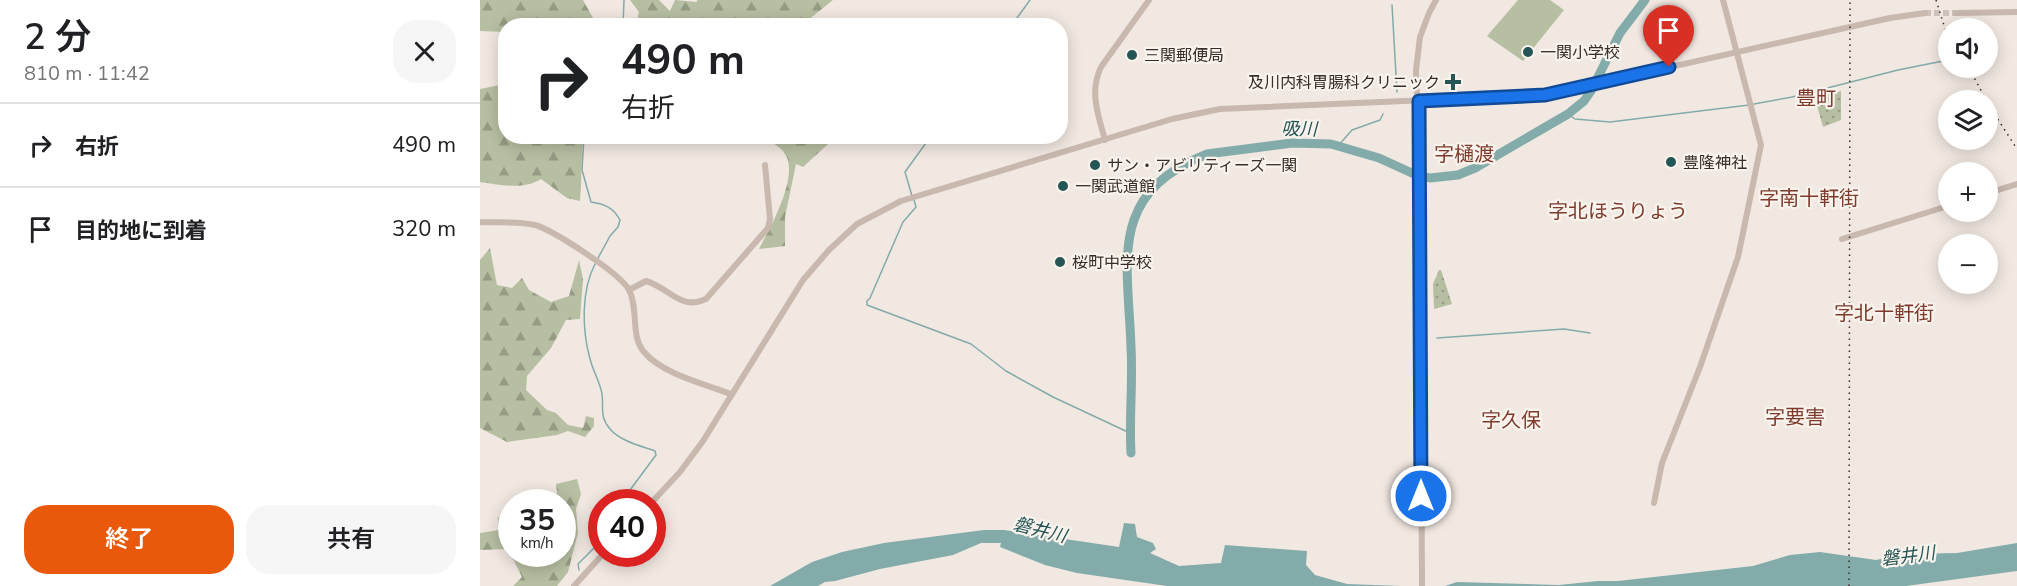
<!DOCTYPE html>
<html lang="ja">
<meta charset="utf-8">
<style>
body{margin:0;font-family:"Nunito Sans","Noto Sans JP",sans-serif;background:#f6f6f6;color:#202124;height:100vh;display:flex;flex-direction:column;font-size:22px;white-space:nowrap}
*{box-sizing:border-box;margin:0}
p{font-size:20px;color:#757577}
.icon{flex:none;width:33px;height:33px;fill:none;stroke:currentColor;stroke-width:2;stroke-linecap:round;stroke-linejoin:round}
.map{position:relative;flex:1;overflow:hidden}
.sheet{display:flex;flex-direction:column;background:#fff;width:480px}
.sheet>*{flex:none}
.top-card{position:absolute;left:18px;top:18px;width:570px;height:126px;border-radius:24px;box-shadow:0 3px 15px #0003;background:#fff;color:#202124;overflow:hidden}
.tools{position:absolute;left:1458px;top:18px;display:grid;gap:12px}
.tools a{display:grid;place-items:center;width:60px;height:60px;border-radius:50%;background:#fff;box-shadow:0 3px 15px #0003;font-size:30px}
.speed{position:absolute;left:18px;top:489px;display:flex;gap:12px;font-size:30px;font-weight:700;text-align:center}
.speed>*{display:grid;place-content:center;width:78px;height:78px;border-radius:50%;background:#fff;box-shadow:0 3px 15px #0003;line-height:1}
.speed small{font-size:15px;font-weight:400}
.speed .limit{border:9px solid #d22;background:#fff;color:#111}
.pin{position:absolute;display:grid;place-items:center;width:51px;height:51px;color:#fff;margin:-62px -26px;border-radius:50% 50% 50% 0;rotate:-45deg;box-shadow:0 0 6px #0007}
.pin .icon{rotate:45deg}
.me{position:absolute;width:66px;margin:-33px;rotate:0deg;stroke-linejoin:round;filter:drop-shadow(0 0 4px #0008)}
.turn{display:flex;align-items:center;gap:21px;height:126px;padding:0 24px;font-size:27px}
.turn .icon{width:78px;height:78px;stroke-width:2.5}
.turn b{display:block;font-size:42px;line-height:51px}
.round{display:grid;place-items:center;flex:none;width:63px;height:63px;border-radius:24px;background:#f6f6f6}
.overview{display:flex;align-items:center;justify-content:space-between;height:102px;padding:0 24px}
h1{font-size:36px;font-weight:600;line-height:45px}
.button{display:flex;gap:12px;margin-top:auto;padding:12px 24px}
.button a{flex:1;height:69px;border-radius:24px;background:#ea580c;color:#fff;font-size:24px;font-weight:600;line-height:69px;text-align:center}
.button a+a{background:#f6f6f6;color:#202124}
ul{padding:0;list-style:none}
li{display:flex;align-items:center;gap:18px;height:84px;padding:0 24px;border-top:2px solid #e0e0e0}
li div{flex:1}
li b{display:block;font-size:22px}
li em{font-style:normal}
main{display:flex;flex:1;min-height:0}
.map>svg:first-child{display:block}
</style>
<main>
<section class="sheet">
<div class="overview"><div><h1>2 分</h1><p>810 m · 11:42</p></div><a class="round"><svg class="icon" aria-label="close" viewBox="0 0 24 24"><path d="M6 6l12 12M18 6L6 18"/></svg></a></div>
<ul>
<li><svg class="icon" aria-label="right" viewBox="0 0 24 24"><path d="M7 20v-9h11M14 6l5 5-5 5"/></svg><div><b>右折</b></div><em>490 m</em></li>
<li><svg class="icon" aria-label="arrive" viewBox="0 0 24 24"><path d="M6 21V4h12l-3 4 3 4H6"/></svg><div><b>目的地に到着</b></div><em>320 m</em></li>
</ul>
<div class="button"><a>終了</a><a>共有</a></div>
</section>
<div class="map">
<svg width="1537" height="586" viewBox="0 0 1537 586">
<defs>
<pattern id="green-dots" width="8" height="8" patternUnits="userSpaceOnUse" patternTransform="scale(1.5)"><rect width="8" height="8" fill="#b7bfa2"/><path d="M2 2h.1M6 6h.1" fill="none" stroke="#969c84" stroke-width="1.8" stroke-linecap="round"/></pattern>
<pattern id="forest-firs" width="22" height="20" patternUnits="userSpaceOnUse" patternTransform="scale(1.5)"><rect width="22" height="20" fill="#b7bfa2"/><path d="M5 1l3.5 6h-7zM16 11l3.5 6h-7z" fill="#969c84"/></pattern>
</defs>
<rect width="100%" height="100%" fill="#f1e8e1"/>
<g fill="url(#green-dots)">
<path d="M1361 91V120L1343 127 1335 98Z"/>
<path d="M959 270H961L972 304 954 309 953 284Z"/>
</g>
<g fill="url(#forest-firs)">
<path d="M0 0H103L117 25 26 26 25 32 0 31Z"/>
<path d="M150 0H179L190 11 195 0 217 2V0H353L322 25 161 26 156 24 159 12Z"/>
<path d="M20 85H25L26 136 103 137C101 159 102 180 100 201L87 198 61 179C44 190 20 185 0 182V89Z"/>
<path d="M287 137H352L347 145 323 167 316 164 305 217V246L279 249C290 228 321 174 304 152 299 146 291 143 287 137Z"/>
<path d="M10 248 17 285 32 288 42 278 49 290 71 302 89 296 99 260 103 279 100 319 86 320 71 348 47 376 46 390 67 410 76 413 88 425 103 428 106 416 114 418V426L105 437 88 431 77 435 27 442 0 428V260Z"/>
<path d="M97 479 101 494 96 509 98 533 88 572 77 586H33L42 577 28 549 0 550V533L19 530 18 517 31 524 32 554H82V502H78L76 484Z"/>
</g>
<path fill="#b7bfa2" d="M1038 0H1070L1084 10 1043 61 1007 36Z"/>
<g fill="#83abaa">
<path d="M644 523 655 524 657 537 673 543 676 549 670 553 699 566 741 563 745 545 827 551 826 565 835 575 867 584 921 586H687L597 573 565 565 520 547 521 543H501L473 555 400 569 355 581 345 582 338 586H290L332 562 362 552 404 543 504 530H524L639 547Z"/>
<path d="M1537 543V571L1426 586H965L977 582 1079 585 1118 581H1138L1273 566 1310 555 1340 552 1396 560 1424 554 1477 553Z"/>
</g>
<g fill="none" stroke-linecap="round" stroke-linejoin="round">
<g stroke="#83abaa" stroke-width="1.5">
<path d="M912 5 917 92"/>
<path d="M143 26 144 0"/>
<path d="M531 26 550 0"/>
<path d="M1274 104 1312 97 1418 70 1463 61"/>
<path d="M1088 114 1095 119 1130 122 1269 105"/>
<path d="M104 136 102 170 111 202C124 204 133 207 140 220L138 227 130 236 117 260"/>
<path d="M858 146 872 130 900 120 903 114"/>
<path d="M432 196 425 172 451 136"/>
<path d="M434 200 436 207 423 222 390 298 387 301V305L491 344 526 371 573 397 650 433"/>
<path d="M115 264C101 291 102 330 110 359 113 371 120 382 122 394 124 408 119 416 130 429 140 441 161 446 175 451L176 455 150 490 148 495 152 502"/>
<path d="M957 338 1084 329 1110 333"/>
<path d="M99 570 98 564 122 540"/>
</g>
<path stroke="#83abaa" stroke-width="9" d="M651 453C649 418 653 383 651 347 648 260 627 194 727 154L812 143 851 144 899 158 934 174 950 178 978 175 995 168 1088 114 1104 101 1111 91 1140 33 1165 0"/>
<path stroke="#ccc3bd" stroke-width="6" stroke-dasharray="6 3" stroke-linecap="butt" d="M1445 13H1476"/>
<g stroke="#c8b8ae" stroke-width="6">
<path d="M1476 13 1537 12"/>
<path d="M625 140C618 114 609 92 621 67L669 0"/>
<path d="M1508 193 1537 184"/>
<path d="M0 222C18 223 38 221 55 225 73 230 141 274 149 290 159 309 150 336 164 352 182 374 225 384 251 394"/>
<path d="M1362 239 1468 206"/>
<path d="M149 290 166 281C190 288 200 311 226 299L288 228 290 219 285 165"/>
<path d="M172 502 200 472 223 441 323 280 349 250 377 224 421 201 692 119 740 109 1065 95 1410 18 1445 13"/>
<path d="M1174 503 1182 463 1220 367 1258 257 1281 145 1243 0"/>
<path d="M94 586 123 554"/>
<path d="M942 586 940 189 936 70 940 37 949 13 956 0"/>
</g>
<g stroke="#372e2b" stroke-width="1.5" stroke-dasharray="1.5 4.5" stroke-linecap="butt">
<path d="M1456 0 1468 38"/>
<path d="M1489 68 1506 100"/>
<path d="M1508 104 1537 149"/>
<path d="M1369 586 1370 0"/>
</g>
</g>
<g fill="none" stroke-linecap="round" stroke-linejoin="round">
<defs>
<path id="route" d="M941 496 939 101 1065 95 1189 67"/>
</defs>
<use href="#route" stroke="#114b97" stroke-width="15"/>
<use href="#route" stroke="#1a73e8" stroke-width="10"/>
</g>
<g fill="#255555" stroke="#f9f3ed" stroke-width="2">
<circle cx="1048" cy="52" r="6"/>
<circle cx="652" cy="55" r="6"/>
<path d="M970 73h6v6h6v6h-6v6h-6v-6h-6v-6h6z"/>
<circle cx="1191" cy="162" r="6"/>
<circle cx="615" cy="165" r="6"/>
<circle cx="583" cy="186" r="6"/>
<circle cx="580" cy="262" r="6"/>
</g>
<g text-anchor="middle" stroke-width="4.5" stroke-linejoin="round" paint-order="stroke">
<g font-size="16" fill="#372e2b" stroke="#f9f3ed" text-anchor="start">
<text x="1060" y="58">一関小学校</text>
<text x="664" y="61">三関郵便局</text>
<text x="960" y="88" text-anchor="end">及川内科胃腸科クリニック</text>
<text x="1203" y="168">豊隆神社</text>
<text x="627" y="171">サン・アビリティーズ一関</text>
<text x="595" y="192">一関武道館</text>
<text x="592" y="268">桜町中学校</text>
</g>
<g font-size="18" font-style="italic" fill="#255555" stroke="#f9f3ed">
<text transform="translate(819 129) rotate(1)" y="6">吸川</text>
<text transform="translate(560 530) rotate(14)" y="6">磐井川</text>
<text transform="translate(1428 556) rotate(-7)" y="6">磐井川</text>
</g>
<g font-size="20" fill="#7e3b2d" stroke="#f9f3ed">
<text x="1336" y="105">豊町</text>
<text x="984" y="161">字樋渡</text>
<text x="1329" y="205">字南十軒街</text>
<text x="1138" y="218">字北ほうりょう</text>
<text x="1404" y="320">字北十軒街</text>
<text x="1315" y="424">字要害</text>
<text x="1031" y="427">字久保</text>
</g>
</g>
</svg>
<div class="tools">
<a><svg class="icon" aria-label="sound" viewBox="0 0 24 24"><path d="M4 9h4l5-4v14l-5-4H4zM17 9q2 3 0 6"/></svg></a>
<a><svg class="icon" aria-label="layers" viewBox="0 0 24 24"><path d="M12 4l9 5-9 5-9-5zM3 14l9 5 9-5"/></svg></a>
<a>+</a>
<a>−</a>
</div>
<div class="speed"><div>35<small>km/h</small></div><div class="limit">40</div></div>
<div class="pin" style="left:1189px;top:67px;background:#d93025"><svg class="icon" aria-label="arrive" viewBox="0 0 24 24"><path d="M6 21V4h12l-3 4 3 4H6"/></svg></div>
<svg class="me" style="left:941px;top:496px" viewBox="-20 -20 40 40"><circle r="17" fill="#1a73e8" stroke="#fff" stroke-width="3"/><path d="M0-11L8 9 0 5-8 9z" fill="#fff"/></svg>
<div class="top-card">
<div class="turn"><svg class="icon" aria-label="right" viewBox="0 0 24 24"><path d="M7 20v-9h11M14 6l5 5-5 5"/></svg><div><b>490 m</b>右折</div></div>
</div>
</div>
</main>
